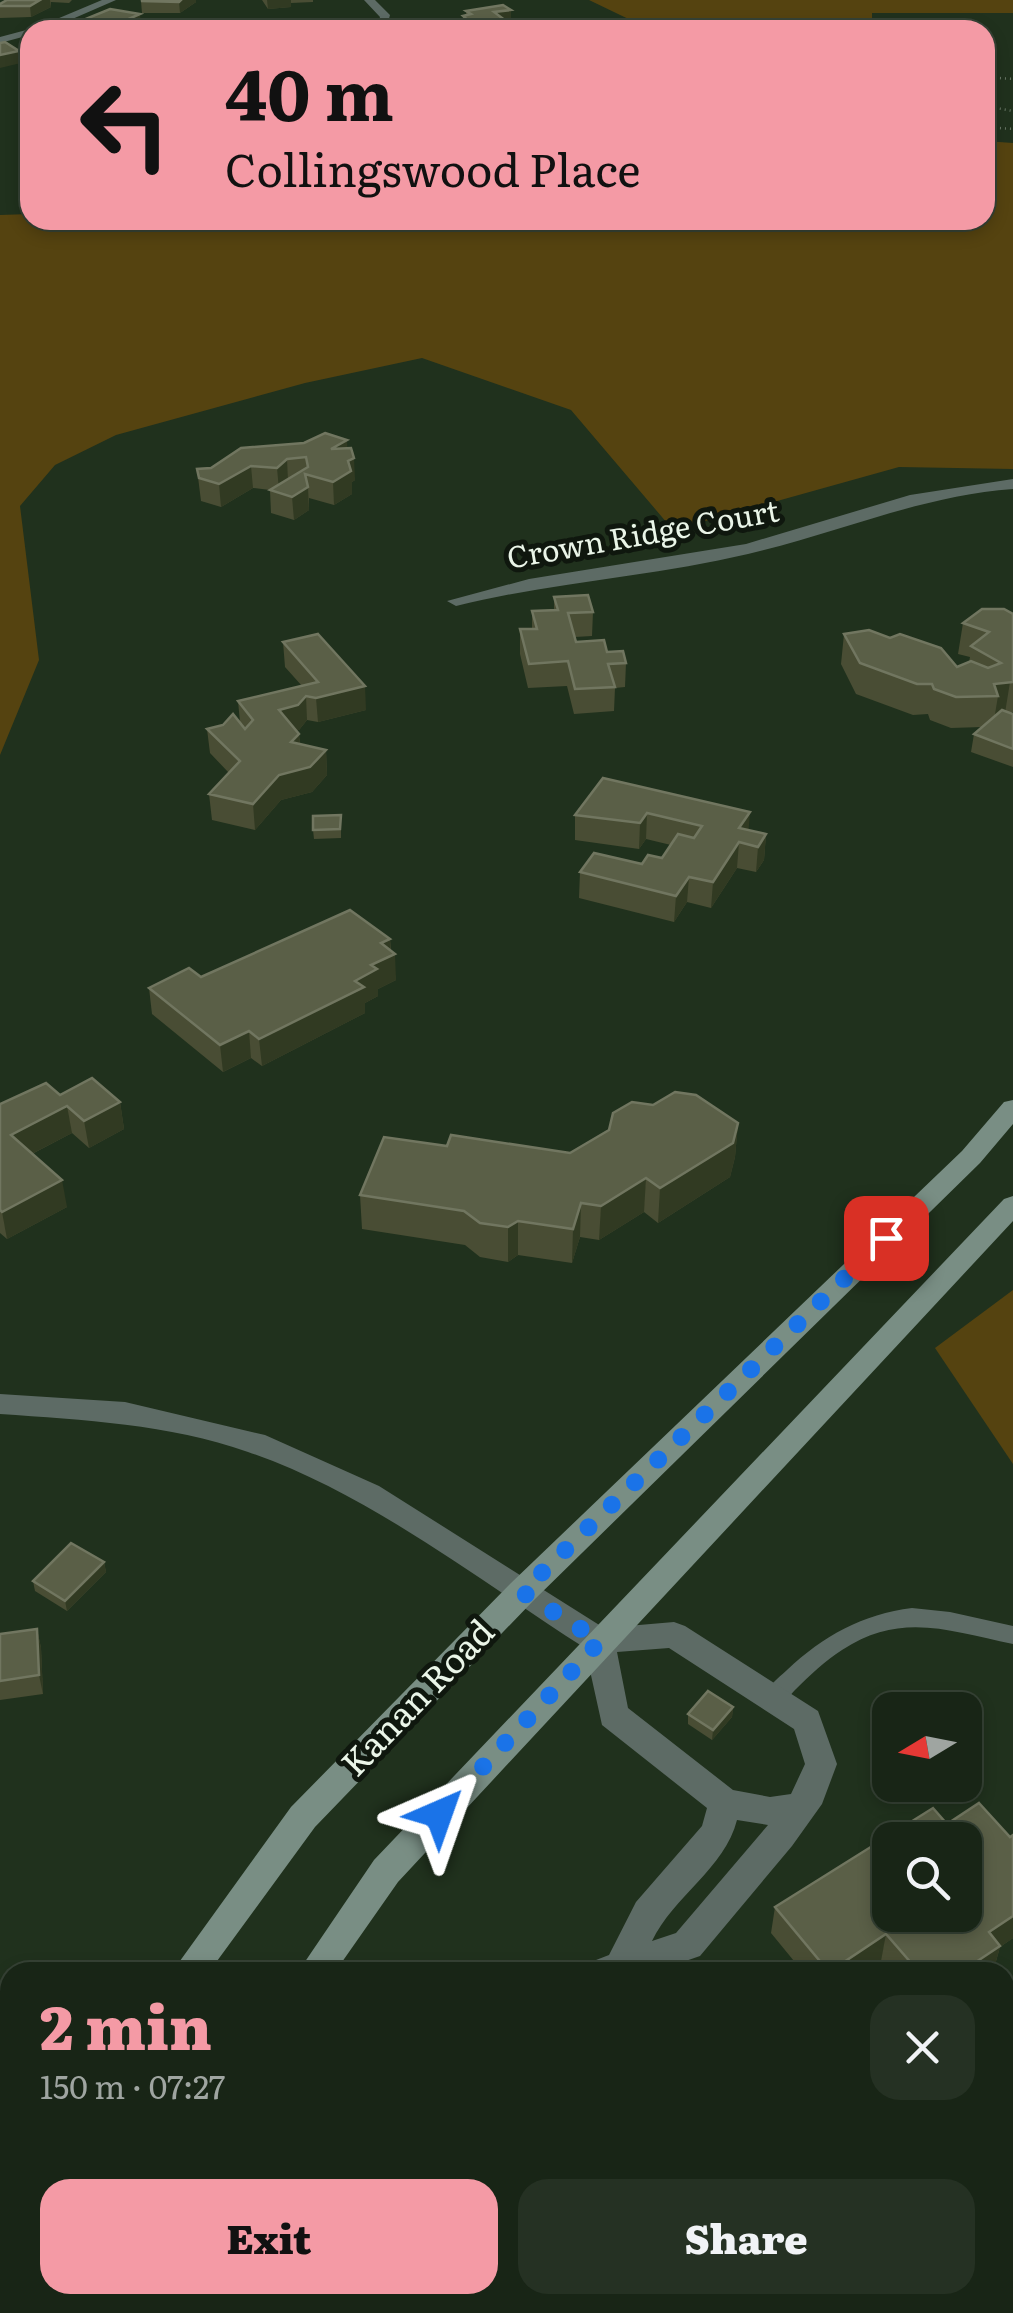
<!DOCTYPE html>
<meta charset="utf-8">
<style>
body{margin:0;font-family:Literata,serif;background:#253123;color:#f1f3f6;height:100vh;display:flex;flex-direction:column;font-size:38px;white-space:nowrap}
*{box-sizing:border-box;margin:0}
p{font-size:32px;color:#9fa5a1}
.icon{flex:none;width:55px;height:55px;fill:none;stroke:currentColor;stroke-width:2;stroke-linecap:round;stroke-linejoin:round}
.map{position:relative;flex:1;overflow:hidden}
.sheet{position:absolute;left:0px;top:1962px;width:1015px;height:352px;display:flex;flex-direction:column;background:#182516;border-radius:30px 30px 0 0;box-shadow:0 5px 15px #0003,0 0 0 2px #364235}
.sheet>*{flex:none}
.hud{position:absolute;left:20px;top:20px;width:975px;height:210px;border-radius:30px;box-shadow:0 5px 15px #0003,0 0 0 2px #364235;background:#f49aa5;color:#111;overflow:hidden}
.needle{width:65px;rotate:260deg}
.fabs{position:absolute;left:872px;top:1692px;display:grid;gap:20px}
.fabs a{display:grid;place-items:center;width:110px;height:110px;border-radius:20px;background:#182516;box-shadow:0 5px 15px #0003,0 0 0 2px #364235;font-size:50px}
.pin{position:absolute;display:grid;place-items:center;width:85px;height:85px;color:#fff;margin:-42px;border-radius:20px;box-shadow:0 5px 15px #0006}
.me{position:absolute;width:110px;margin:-55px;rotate:43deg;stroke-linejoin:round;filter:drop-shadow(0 0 8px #0008)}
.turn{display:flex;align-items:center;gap:35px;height:210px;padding:0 40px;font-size:45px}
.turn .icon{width:130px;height:130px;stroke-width:2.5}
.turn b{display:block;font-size:70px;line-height:85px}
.round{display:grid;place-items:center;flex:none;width:105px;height:105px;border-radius:30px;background:#253123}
.headline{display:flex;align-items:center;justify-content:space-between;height:170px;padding:0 40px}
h1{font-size:60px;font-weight:800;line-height:75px;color:#f49aa5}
.cta{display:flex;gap:20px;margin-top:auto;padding:20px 40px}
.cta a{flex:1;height:115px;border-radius:30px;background:#f49aa5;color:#111;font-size:40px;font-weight:800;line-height:115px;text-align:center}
.cta a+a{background:#253123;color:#f1f3f6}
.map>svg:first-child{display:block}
</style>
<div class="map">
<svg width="1013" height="2313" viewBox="0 0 1013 2313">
<rect width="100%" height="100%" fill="#20311d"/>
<g fill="#554310">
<path d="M589 0H1013V13H872V30H640L643 26Z"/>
<path d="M985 141 1013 143V469L899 467 673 530 571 410 422 358 305 383 116 435 55 465 20 506 39 660 0 755V215L30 214V220H985Z"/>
<path d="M1013 1290V1464L935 1348Z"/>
</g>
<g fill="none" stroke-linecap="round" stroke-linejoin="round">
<g stroke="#697867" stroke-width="2.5" stroke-dasharray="1 4" stroke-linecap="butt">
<path d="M985 77 1013 79"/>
<path d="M985 106 1013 111"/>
<path d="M985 127 1013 129"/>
</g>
<path fill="#5d6b65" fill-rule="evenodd" d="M912 1608 950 1612 1013 1626V1644C950 1631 901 1611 842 1650 825 1661 810 1675 795 1690 790 1695 785 1703 779 1706 772 1710 771 1708 764 1706L761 1699C767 1687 777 1679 787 1670 823 1636 863 1614 912 1608Z"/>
<g fill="#5d6b65" fill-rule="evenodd">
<path d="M102 0H116L47 30H30V35L0 43V37L30 29H33Z"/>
<path d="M364 0H375L390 15 386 30H376L380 17Z"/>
<path d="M1013 479V489C920 496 838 533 748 554 651 577 552 582 456 606L447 601 529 579 746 544 910 495Z"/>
<path d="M0 1394 125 1402 265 1435 379 1486 604 1628 674 1622 685 1626 818 1711 837 1764 822 1804 792 1846 700 1956 654 1972H591L596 1960 609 1955 636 1902 702 1826 707 1808 602 1725 585 1648C477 1579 370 1494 248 1452 168 1424 84 1420 0 1414ZM669 1648 794 1729 805 1764 791 1794 770 1797 733 1790 628 1708 617 1652ZM737 1820 768 1825 676 1933 652 1941C673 1897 725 1868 737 1820Z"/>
<path d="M1005 2071 1013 2072V2108L1005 2107Z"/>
<path d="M314 2305H354L350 2313H310Z"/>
</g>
<g fill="#798e84" fill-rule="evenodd">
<path d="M1013 1100V1124L980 1163 533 1601 315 1827 209 1972H172L291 1807 511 1583 962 1151 1004 1102Z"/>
<path d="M1013 1196V1221L398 1882 335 1972H298L374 1860 1004 1199Z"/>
<path d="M10 2213V2262L0 2266V2217Z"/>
<path d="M76 2305H117L113 2313H72Z"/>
</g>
</g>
<g fill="#494d34">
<path d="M7 0H72L69 3 51 2V7L31 17 0 18V4Z"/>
<path d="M262 0H313V2L291 3V7L268 9Z"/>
<path d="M141 1 196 2 180 13H142Z"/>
<path d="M466 11 511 22 537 30H460V24L463 23V16L466 15Z"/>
<path d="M83 20 141 26 132 30H84Z"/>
<path d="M347 440V448L355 480 352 482V494L334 505 309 498V510L294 520 271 513 270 490 253 488 221 507 201 501 197 469 211 468Z"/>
<path d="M554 597 593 612 592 636 575 637 576 642 607 652 626 663 625 687 615 688 614 711 574 714 567 686 528 688 520 654V629H532V611L554 610Z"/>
<path d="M1013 614V712L1008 713 1013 714V767L971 752 974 734 982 727 951 728 930 720 928 714 913 715 856 694 841 664 844 634 957 667 969 662 970 657 958 654 963 623Z"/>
<path d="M283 642 366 710 318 722 307 720 299 730H296L299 734 300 744 326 750 327 775 312 792 281 800 255 830 212 820 209 794 229 773 210 753 207 729 240 722 238 701 302 686 285 667Z"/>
<path d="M603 778 748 830 766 834 764 860 756 872 737 868 711 908 687 902 674 922 579 898 580 872 642 864 662 858 671 845 646 839 639 849 575 840V815Z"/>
<path d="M341 815V838L314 839 313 830Z"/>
<path d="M390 939 391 950 396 980 378 989V996L365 1003V1013L262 1066 251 1058 223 1072 152 1014 149 988Z"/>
<path d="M60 1095 120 1102 124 1129 89 1148 72 1133 32 1154 67 1207 7 1239 0 1233V1104Z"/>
<path d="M738 1123 735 1157 730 1177 658 1223 644 1212 599 1240 580 1237 572 1263 518 1255 508 1262 480 1257 465 1245 362 1229 360 1195 447 1146 570 1153 609 1130Z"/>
<path d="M104 1562 106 1572 67 1611 35 1591 33 1581Z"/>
<path d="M37 1629 41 1648 43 1694 0 1700V1634Z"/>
<path d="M733 1707 732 1717 712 1740 688 1724V1714Z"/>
<path d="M947 1824 1010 1837 1013 1835V1938L1000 1947 993 1972H891L881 1961 863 1972H803L771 1933 775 1907Z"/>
<path d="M834 2305H1005L1013 2313H839Z"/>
</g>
<g fill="#313a22">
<path d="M40 0H50L51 7 31 17 30 6Z"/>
<path d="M181 0H196V2L180 13 179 2Z"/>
<path d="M267 0H291V7L268 9Z"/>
<path d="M511 10V22L494 24V12Z"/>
<path d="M140 14 141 26 132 30H113V26Z"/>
<path d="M537 23V30H512Z"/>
<path d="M19 51 21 63 0 68V55Z"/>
<path d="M347 440 348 462 331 449Z"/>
<path d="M354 458 355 480 352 482V494L334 505 333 482 348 461Z"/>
<path d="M287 459 288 481 279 490 277 468Z"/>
<path d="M251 466 253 488 221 507 219 484Z"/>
<path d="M308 487 309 510 294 520 292 497Z"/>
<path d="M1010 682 1005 713 995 714 998 696 994 684Z"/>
<path d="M365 686 366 710 318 722 316 698Z"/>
<path d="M306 696 307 720 299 730 280 734 279 710Z"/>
<path d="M299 734 301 758 291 742Z"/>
<path d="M326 750 327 775 312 792 281 800 255 830 253 804 279 775Z"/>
<path d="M750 812 748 838 739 842 737 868 711 908 713 882 739 828Z"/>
<path d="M647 813 646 839 639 849 640 823Z"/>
<path d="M766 834 764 860 756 872 758 847Z"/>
<path d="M689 877 687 902 674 922 676 896Z"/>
<path d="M390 939 391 956 395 954 396 980 378 989V996L365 1003V1013L262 1066 259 1039 355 981 381 943Z"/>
<path d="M249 1031 251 1058 223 1072 220 1045Z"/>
<path d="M120 1102 124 1129 89 1148 84 1121Z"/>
<path d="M67 1106 72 1133 16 1162 11 1135Z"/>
<path d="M738 1123 735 1157 730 1177 658 1223 660 1188Z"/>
<path d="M646 1178 644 1212 599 1240 601 1206Z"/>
<path d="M62 1180 67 1207 7 1239 2 1212Z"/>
<path d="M581 1203 580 1237 572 1263 573 1229Z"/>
<path d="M518 1221V1255L508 1262V1227Z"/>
<path d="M104 1562 106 1572 67 1611 65 1601Z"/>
<path d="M37 1629 41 1648 43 1694 39 1675Z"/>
<path d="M733 1707 732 1717 712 1740 713 1730Z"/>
<path d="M1013 1916V1938L1000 1947 993 1972H961L989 1932Z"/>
<path d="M886 1934 881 1961 863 1972H829Z"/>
</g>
<g fill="#5a5f47" stroke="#717660" stroke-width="2.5" fill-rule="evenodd">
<path d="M7 0H40L30 6H0V4Z"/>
<path d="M144 0H181L179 2 141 1Z"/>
<path d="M503 5 511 10 494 12 506 21 537 23 512 30H477L460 24 470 22 463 16 471 14 466 11Z"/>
<path d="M110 9 140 14 113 26 83 20Z"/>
<path d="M74 27 81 30H52Z"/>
<path d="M5 42 19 51 0 55V43Z"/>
<path d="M325 433 347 440 331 449 351 448 354 458 348 461 351 471 333 482 305 474 308 487 292 497 270 490 308 467 306 457 287 459 277 468 251 466 219 484 199 478 197 469 211 468 241 448 304 443Z"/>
<path d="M588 595 593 612 568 613 576 642 604 640 607 652 623 651 626 663 608 664 615 687 575 689 568 661 529 664 520 629H537L532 611 558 610 554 597Z"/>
<path d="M982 609H1004L1013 614V682L994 684 998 696 956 697 934 689 932 684H917L860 663 844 634 869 630 890 638 900 634 941 648 957 667 971 661 988 668 1001 663 971 646 989 632 963 623Z"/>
<path d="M318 634 365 686 316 698 306 696 298 705 279 710 299 734 291 742 326 750 310 767 279 775 253 804 209 794 240 761 207 729 223 725 233 714 245 729 253 720 238 701 318 682 283 642Z"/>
<path d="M1002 710 1013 714V749L974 734Z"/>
<path d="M603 778 750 812 739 828 766 834 758 847 739 842 713 882 689 877 676 896 580 872 594 853 642 864 648 855 662 858 678 834 694 838 702 826 647 813 640 823 575 815Z"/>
<path d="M341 815 340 829 313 830V816Z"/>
<path d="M350 910 390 939 381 943 395 954 371 965 377 969 355 981 364 987 259 1039 249 1031 220 1045 149 988 189 968 201 977Z"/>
<path d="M92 1078 120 1102 84 1121 67 1106 11 1135 62 1180 2 1212 0 1210V1104L46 1083 60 1095Z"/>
<path d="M675 1092 696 1095 738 1123 733 1143 660 1188 646 1178 601 1206 581 1203 573 1229 518 1221 508 1227 480 1223 464 1211 360 1195 384 1137 447 1146 451 1135 570 1153 609 1130 613 1113 632 1102 653 1105Z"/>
<path d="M71 1543 104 1562 65 1601 33 1581Z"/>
<path d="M37 1629 39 1675 0 1681V1634Z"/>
<path d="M708 1691 733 1707 713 1730 688 1714Z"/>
<path d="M979 1803 1010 1837 1013 1835V1916L989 1932 1000 1946 961 1972H919L886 1934 829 1972 775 1907 933 1808 947 1824ZM890 1840H965V1915H890Z"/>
<path d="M1013 2215V2313H861L856 2305H1005V2221Z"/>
</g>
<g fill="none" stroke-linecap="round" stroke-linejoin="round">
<path stroke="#1a73e8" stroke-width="18" stroke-dasharray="0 32.4" d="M439 1814 600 1641 522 1592 886 1238"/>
</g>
<g text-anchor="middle" stroke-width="10" stroke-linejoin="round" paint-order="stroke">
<g font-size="30" fill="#eaf5e8" stroke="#0f170e">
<text transform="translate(643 535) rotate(-10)" y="10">Crown Ridge Court</text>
</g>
<g font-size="35" fill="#eaf5e8" stroke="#0f170e">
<text transform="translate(418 1698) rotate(-46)" y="12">Kanan Road</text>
</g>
</g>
</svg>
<div class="fabs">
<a><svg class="needle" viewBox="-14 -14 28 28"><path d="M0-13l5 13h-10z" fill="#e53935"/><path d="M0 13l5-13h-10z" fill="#9fa5a1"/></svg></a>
<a><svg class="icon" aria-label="search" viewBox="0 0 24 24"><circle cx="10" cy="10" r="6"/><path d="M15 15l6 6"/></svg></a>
</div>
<div class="pin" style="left:886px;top:1238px;background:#d93025"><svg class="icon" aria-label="arrive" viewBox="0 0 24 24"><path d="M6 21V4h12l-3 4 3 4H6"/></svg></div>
<svg class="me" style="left:439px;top:1814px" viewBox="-20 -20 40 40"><path d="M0-17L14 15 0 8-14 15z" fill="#1a73e8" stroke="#fff" stroke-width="4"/></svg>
<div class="hud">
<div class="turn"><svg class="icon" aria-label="left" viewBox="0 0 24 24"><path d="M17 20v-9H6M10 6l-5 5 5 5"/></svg><div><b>40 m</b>Collingswood Place</div></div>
</div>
<section class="sheet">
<div class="headline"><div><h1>2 min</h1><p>150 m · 07:27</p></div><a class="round"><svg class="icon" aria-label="close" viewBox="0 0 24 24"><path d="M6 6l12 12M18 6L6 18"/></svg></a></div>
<div class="cta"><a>Exit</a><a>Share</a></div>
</section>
</div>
